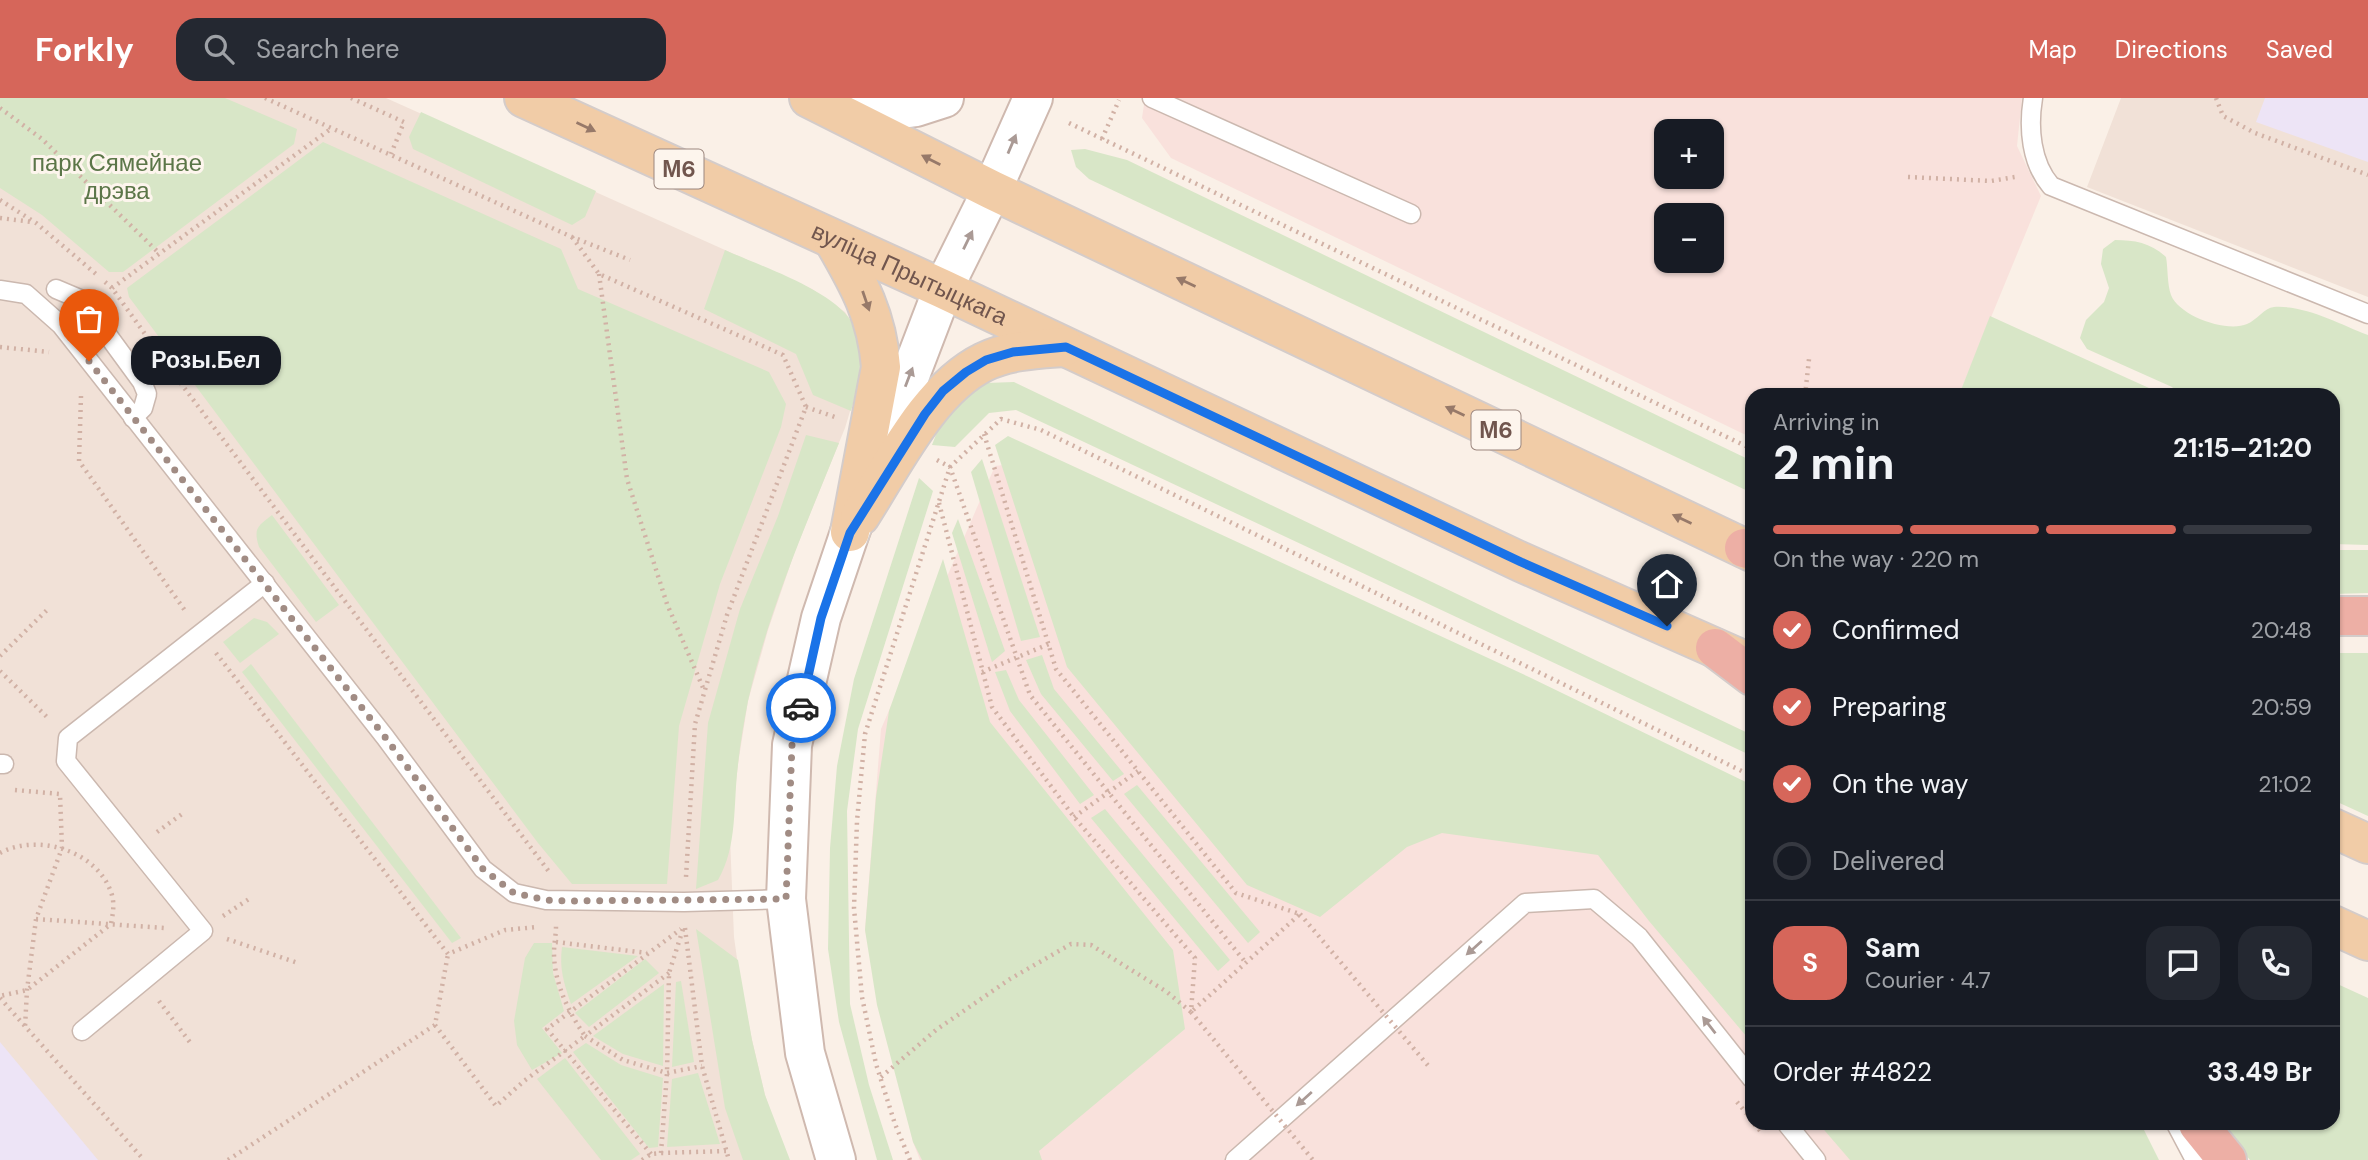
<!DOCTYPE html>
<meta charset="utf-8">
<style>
:root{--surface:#171b24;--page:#242831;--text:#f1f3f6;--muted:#9ea1a6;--line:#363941;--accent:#d6665a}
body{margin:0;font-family:"DM Sans",sans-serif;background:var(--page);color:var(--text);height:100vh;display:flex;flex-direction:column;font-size:26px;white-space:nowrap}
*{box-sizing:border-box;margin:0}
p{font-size:23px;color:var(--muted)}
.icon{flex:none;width:38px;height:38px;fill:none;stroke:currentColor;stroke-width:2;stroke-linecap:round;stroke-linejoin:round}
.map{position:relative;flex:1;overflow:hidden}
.drawer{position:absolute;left:1745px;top:290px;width:595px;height:742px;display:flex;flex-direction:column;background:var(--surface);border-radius:21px;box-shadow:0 2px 5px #0004}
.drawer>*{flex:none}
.fabs{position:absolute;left:1654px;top:21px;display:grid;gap:14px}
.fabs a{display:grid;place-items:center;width:70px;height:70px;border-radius:14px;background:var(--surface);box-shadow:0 2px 5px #0004;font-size:35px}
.pin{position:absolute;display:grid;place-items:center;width:60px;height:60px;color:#fff;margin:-72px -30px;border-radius:50% 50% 50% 0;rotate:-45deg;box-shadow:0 0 7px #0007}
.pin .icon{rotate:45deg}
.courier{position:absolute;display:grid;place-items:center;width:70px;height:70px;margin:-35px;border:5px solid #1a73e8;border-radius:50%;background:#fff;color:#222;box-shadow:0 2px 9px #0007}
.bubble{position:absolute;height:49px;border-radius:21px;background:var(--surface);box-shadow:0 2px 5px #0004;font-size:23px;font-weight:700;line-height:49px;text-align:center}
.head em{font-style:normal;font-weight:700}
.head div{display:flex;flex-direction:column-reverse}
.head{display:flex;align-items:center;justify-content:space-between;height:119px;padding:0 28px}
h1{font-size:46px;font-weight:700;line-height:52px}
.bar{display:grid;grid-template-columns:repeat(4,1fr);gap:10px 7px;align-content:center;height:84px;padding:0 28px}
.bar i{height:9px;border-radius:5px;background:var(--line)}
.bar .current{background:var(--accent)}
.bar p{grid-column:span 4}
.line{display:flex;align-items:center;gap:18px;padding:0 28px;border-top:2px solid var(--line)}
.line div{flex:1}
.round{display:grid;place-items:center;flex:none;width:74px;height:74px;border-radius:21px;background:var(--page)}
ol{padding:0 28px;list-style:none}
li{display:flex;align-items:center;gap:21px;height:77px}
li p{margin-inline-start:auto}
li .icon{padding:7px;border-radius:50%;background:var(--accent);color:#fff;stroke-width:4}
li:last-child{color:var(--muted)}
li i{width:38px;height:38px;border:4px solid var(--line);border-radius:50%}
header{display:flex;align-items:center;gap:42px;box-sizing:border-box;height:98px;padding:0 35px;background:var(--accent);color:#fff}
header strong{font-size:33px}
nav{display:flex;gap:38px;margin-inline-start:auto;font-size:24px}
.search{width:490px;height:63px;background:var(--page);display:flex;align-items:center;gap:18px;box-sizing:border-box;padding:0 24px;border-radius:21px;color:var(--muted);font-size:26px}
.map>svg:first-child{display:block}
.residential{fill:#f1e1d7}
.commercial{fill:#f9e1dc;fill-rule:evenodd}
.education{fill:#ede4f6}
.green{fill:#d8e6c7}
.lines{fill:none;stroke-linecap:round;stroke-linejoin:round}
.lane-casing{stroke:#cbb8af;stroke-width:21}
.secondary-casing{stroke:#cfb9af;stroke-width:42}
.primary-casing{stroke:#d4ccca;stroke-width:42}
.highway-casing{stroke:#d4ccca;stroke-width:42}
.path{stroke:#d1b1a5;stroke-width:4.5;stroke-dasharray:2 5;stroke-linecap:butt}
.lane{stroke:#fff;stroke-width:18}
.secondary{stroke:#fff;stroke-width:38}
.primary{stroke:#f1cca7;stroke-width:38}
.highway{stroke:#edafa5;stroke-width:38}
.path-bridge{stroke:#d1b1a5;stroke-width:4.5;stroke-dasharray:2 5;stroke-linecap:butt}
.oneway{fill:#977969}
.oneway2{fill:#aa9a95}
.done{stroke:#a18c84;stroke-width:7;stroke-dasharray:0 12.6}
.route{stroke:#1a73e8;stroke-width:9}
.labels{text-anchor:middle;stroke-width:6;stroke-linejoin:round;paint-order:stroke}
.shield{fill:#fdf5ed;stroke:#9b867e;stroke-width:2}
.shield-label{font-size:23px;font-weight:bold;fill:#71564e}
.park-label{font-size:24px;fill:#5b7648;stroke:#fdf5ed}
.street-label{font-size:24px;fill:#71564e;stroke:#fdf5ed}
</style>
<header>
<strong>Forkly</strong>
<div class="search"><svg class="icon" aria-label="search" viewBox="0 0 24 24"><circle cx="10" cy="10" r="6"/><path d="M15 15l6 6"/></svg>Search here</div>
<nav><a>Map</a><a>Directions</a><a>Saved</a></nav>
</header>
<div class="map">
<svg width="2368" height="1062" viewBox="0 0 2368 1062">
<rect width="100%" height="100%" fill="#faf0e7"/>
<!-- residential -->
<g class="residential">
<polygon points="0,0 386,0 812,191 845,214 852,225 860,256 854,300 845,330 795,453 768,532 748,603 738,666 730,739 734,839 740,882 752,942 765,997 787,1062 0,1062"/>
<polygon points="2121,0 2368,0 2368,199 2087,89"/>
</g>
<!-- commercial -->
<g class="commercial">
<path d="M1145,0h877l-5,48 24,50 -82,199 -207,1v42l-581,-280 -29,-40zM1666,33h46v46h-46zM1666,117h46v46h-46z"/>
<polygon points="1043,362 1752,699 1752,1026 2006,1026 2020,1062 920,1062 913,1044 865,832 881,631 995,368"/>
</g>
<!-- education -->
<g class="education">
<polygon points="2265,0 2368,0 2368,64 2256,24"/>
<polygon points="0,944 98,1062 0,1062"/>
</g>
<!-- green -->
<g class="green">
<polygon points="0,0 225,0 297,31 294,46 123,174 109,174 42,117 0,90"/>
<polygon points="421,14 596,93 585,119 572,127 413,51 409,39"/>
<polygon points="323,44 561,151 578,191 769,274 786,306 781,329 720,486 679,628 667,786 572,786 538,745 129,199 127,190"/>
<polygon points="1085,51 1127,62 1752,363 1752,395 1089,81 1076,69 1071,52"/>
<path d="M2115,142c20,0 36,3 51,17 2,11 1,27 5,38 8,21 56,38 76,29 10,-4 17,-16 27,-17 32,-2 65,17 94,28v210l-35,-1v-148l-153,-1 -8,-8 -85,-38 -7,-11 6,-18 18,-18 5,-14 -8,-24 2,-15z"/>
<path d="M725,152c33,15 107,40 126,71 16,26 8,63 0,90l-38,-16 -17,-41 -92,-45z"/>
<polygon points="1990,218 2160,295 2163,297 1959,297"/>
<polygon points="1014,284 1752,637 1752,658 1016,312 989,315 955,349 932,347 942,321 967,298 986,285"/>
<path d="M806,337l33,8c-34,84 -71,169 -91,258 -4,21 -8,43 -10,64 -5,38 0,81 -20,115l-22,9 12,-166 32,-114 38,-93z"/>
<polygon points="1008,338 1529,579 1752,687 1752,945 1649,823 1598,757 1442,735 1407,749 1320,819 1247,787 1067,569 995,347"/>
<polygon points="982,361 1040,539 1021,543 971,374"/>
<polygon points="919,380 933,393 858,631 847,713 850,906 869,987 893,1062 877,1062 839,924 828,851 830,750 837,668 854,581"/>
<path d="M272,417l67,90 -23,17 -57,-75c-6,-19 -1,-21 13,-32z"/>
<polygon points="958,421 1005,553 992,564 952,435"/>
<polygon points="2333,452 2368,452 2368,495 2333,496"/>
<polygon points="943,461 990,624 1173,852 1185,931 1039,1053 1042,1062 922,1062 913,1044 877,907 865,832 876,699 889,613"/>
<polygon points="254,520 267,524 279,536 240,565 223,544"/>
<polygon points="2333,555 2368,555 2368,718 2333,702"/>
<polygon points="1042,557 1054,591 1124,676 1113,683 1041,596 1026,562"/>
<polygon points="251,566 461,840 452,845 242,574"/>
<polygon points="1006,572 1019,602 1094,697 1080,706 1010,613 995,574"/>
<polygon points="1137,687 1260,834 1248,845 1124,696"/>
<polygon points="1105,711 1230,862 1218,873 1091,720"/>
<polygon points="696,831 738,862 752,942 765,997 790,1062 743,1062 725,1010"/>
<polygon points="534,845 552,845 553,875 564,913 542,930 562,955 532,972 517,947 514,923 525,860"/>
<path d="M562,849l76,9 -67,48c-7,-20 -12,-36 -9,-57z"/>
<polygon points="645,861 659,875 589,929 575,915"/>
<polygon points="681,883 694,964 672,969 676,884"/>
<polygon points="2333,884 2368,900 2368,1062 2250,1062 2221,1026 2333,1026"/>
<polygon points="664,886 663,968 623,956 593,938"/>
<polygon points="586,945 621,967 663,980 658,1049 649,1050 573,954"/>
<polygon points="565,960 640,1056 631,1062 601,1062 537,981"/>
<polygon points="698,975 720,1046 667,1049 672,981"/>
<polygon points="1819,1026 2141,1026 2159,1062 1850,1062"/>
</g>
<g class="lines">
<!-- lane casing -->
<g class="lane-casing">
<g id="lane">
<polyline points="1152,0 1411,116"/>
<path d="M2033,0c-5,30 -2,65 18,88l317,128"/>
<polyline points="56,191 82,202 142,284 147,296 143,310 133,320"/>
<polyline points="0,192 26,196 61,227 385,639 483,771 514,795 546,802 684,804 786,801"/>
<polyline points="0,666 4,666"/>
<polyline points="82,933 203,833 66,663 68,640 265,485"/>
<polyline points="1787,1026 1816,1062"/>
<polyline points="2176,1026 2195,1062"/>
<polyline points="1235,1062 1525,805 1594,801 1639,839 1752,981"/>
</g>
</g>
<!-- secondary casing -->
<g class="secondary-casing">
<g id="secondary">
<polyline points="826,4 872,14 916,9 944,0"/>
<polyline points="836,1062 805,955 786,801 792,647 821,520 850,434 943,191 992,92 1033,0"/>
</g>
</g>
<!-- primary casing -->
<g class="primary-casing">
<g id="primary">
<path id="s1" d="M524,0l419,191 578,273 226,100"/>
<polyline points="809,0 992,92 1752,454"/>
<path d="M834,143c25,43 43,75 47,126l-31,165"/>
<path d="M860,418c33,-51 69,-127 124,-154 24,-12 54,-13 80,-15"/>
<polyline points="2333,730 2368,746"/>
<polyline points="2333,827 2368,843"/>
</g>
</g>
<!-- highway casing -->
<g class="highway-casing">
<g id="highway">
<polyline points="1744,450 1752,452"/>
<polyline points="2333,518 2368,518"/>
<polyline points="1715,550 1752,578"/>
<polyline points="2198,1026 2227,1062"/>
</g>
</g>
<!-- path -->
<g class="path">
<polyline points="265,0 572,139 630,162"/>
<polyline points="351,0 404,24 391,56"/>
<polyline points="2216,0 2223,18 2255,35 2368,77"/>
<polyline points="0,10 42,41 159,155"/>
<polyline points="1069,25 1752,351"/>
<polyline points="1102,41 1119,2"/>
<polyline points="1908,79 1991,83 2015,79"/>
<polyline points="0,102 36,125 96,176"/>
<polyline points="0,120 32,124"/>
<polyline points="572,139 599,176 783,257 806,309 727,517 695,626 686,779"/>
<polyline points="599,176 627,381 667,506 704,592"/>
<polyline points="105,184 112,190 173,275 550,775"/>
<polyline points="112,190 332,30"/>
<polyline points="0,249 49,254"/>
<polyline points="81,298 79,363 186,514"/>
<polyline points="1805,298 1809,261"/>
<polyline points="806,309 835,319"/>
<polyline points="984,336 1056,571 1236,795 1300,816 1191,914"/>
<polyline points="937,362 950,369 1030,597 1246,865"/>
<polyline points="939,405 992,609 1074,719 1195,860 1191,914"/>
<polyline points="216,555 448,856 505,832 537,829"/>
<polyline points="0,558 48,511"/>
<polyline points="0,573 50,622"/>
<polyline points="982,574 1049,546"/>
<polyline points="15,692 60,696 62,750 36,821 27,892 25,929"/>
<polyline points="1074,719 1138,673"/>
<polyline points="157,734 182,716"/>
<path d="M0,755c37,-20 96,-3 111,39 4,11 2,21 0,32l-84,66 -27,6"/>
<polyline points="223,818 249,801"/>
<polyline points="36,821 164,830"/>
<polyline points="685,830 702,968 729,1062"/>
<polyline points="227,841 298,865"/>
<polyline points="556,844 647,855"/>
<polyline points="669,875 585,938 623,962 667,975 702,968"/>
<polyline points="0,900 144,1062"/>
<polyline points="159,903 192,947"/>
<path d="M435,927l61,81 28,-25 61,-45c-16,-23 -31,-53 -31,-83 0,-9 2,-18 2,-27"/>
<polyline points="881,979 936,932 1010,881 1071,846 1091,847 1167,894 1191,914"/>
<polyline points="1737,1004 1752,1022"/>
<polyline points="1754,1026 1762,1035"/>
<polyline points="661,1055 667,975 669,875 683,831"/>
<polyline points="651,1056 547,931 681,831"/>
<polyline points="228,1062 435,927 448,856"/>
<polyline points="642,1062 651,1056 661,1055 726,1053"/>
<polyline points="910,1062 895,1026 876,966 862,899 854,810 857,723 865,636 950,369 1001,321 1041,332 1752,678"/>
</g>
<!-- lane -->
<use href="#lane" class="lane"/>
<!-- secondary -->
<use href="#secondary" class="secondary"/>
<!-- primary -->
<use href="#primary" class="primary"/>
<!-- highway -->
<use href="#highway" class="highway"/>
<!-- path-bridge -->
<g class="path-bridge">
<polyline points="1300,816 1431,971"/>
<polyline points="1191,914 1313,1062"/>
</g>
</g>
<!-- one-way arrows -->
<defs><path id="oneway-solid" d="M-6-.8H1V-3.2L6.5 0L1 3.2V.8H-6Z" transform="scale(1.75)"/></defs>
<g class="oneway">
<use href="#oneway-solid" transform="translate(586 29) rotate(25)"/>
<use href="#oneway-solid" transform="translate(931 62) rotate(-153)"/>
<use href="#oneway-solid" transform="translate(1186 184) rotate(-155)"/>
<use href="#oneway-solid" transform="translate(866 203) rotate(71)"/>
<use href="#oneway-solid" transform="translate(1455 313) rotate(-155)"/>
<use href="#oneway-solid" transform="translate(1682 421) rotate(-155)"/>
</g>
<g class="oneway2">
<use href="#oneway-solid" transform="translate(1012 46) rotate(-67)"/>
<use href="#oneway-solid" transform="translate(968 142) rotate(-64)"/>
<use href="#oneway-solid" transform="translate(909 279) rotate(-69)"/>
<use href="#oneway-solid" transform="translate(1474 850) rotate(138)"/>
<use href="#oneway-solid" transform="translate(1709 927) rotate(-128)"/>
<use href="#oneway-solid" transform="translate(1304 1001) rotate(138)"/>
</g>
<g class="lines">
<!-- done -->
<polyline class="done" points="89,263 385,639 483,771 514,795 546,802 571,803 786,801 792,647 801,610"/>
<!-- route -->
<polyline class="route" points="801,610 821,520 850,435 925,316 943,293 966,274 986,262 1013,254 1066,249 1521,464 1667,528"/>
</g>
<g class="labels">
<!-- shield labels -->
<g class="shield">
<rect x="654.5" y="51.5" width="49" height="39" rx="5"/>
<rect x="1471.5" y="312.5" width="49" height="39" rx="5"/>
</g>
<g class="shield-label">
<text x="679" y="79">М6</text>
<text x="1496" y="340">М6</text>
</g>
<!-- park labels -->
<g class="park-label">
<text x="117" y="73">парк Сямейнае<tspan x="117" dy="28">дрэва</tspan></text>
</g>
<!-- street labels -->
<g class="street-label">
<text dy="8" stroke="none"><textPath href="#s1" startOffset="424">вуліца Прытыцкага</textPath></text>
</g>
</g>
</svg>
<div class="fabs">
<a>+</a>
<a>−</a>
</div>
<div class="pin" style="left:89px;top:263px;background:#ea580c"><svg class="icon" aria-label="bag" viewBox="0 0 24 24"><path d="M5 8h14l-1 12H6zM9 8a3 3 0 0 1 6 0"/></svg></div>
<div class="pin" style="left:1667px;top:528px;background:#1f2937"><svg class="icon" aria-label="home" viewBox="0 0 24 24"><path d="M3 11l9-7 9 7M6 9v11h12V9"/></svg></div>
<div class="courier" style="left:801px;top:610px"><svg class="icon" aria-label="car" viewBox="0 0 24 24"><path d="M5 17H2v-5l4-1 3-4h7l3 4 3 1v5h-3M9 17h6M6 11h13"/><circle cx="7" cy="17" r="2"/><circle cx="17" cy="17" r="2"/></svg></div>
<div class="bubble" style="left:131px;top:238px;width:150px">Розы.Бел</div>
<section class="drawer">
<div class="head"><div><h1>2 min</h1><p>Arriving in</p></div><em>21:15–21:20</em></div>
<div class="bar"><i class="current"></i><i class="current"></i><i class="current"></i><i></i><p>On the way · 220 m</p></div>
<ol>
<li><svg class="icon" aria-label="check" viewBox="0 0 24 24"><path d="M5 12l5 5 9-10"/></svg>Confirmed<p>20:48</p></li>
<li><svg class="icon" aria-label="check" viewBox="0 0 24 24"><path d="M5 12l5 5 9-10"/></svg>Preparing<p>20:59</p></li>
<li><svg class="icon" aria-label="check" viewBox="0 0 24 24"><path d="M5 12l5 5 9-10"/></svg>On the way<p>21:02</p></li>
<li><i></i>Delivered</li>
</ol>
<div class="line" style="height:126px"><b class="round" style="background:var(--accent);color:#fff">S</b><div><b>Sam</b><p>Courier · 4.7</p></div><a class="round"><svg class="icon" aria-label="chat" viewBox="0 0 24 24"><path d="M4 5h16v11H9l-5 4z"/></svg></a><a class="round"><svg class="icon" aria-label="phone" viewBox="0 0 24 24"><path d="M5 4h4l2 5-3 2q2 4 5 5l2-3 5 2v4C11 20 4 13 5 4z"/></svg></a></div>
<div class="line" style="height:91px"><div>Order #4822</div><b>33.49 Br</b></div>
</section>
</div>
